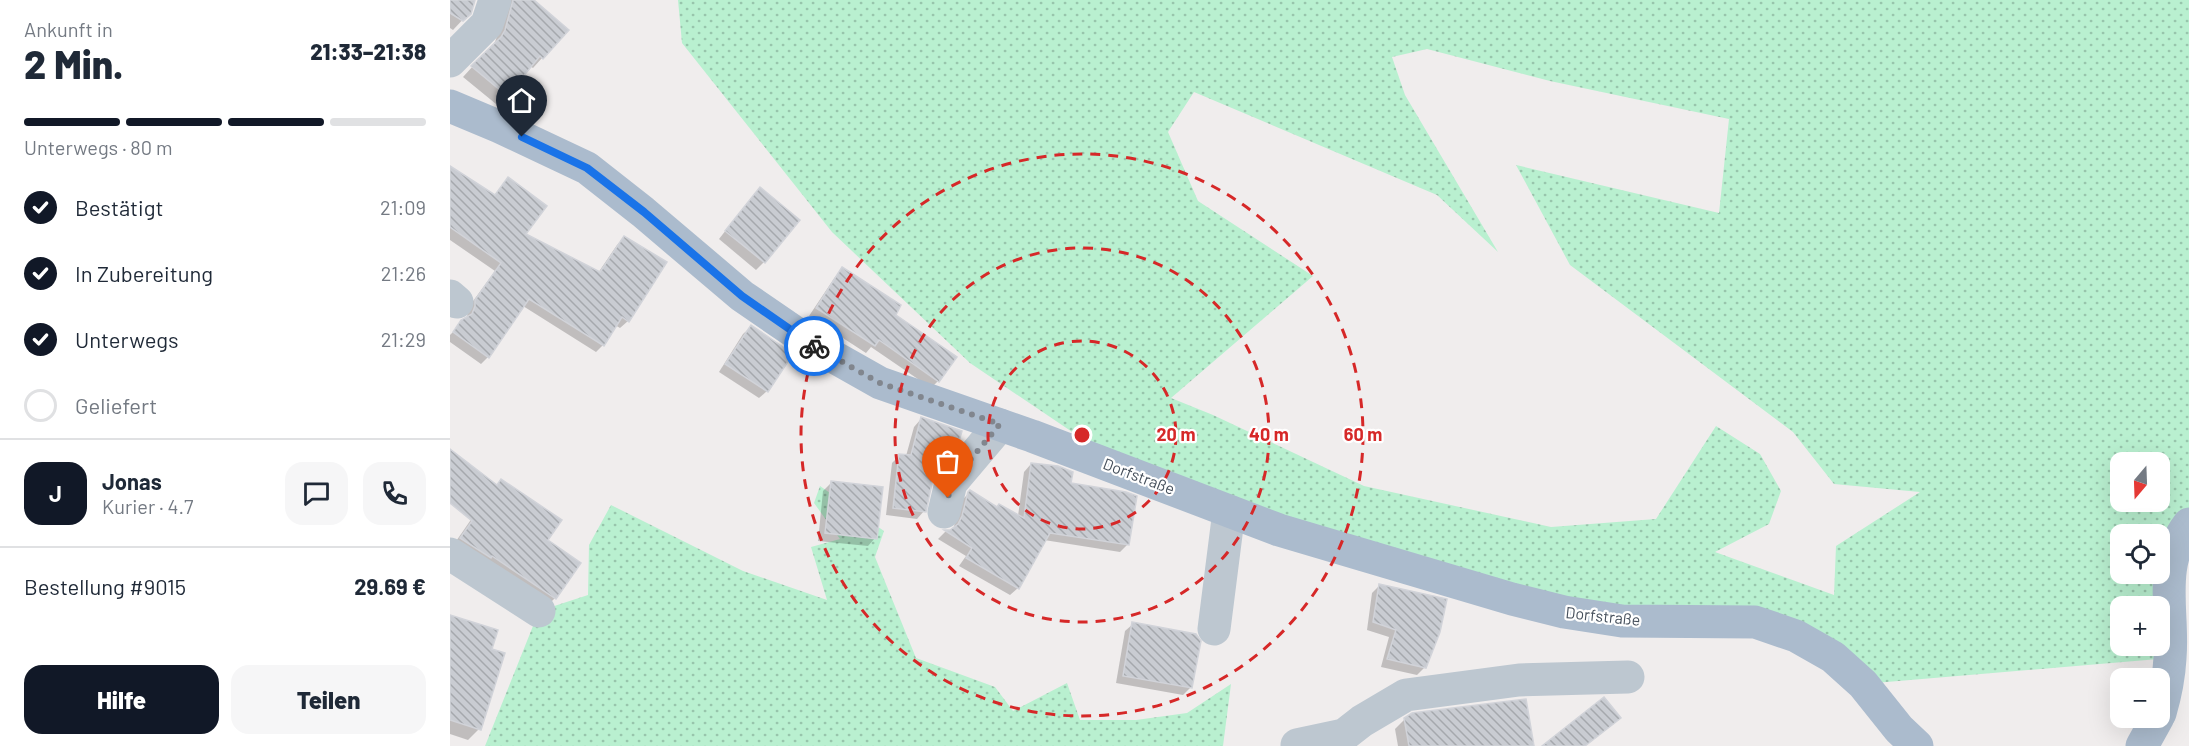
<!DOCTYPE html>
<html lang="de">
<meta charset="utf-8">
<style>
:root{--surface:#fff;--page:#f6f6f7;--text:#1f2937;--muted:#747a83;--line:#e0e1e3;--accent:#111827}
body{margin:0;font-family:Barlow,sans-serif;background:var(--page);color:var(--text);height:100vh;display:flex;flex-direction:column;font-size:22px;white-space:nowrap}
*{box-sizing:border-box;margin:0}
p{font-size:20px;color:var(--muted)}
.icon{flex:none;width:33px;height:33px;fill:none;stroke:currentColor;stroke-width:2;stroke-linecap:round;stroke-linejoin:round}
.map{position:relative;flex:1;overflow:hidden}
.details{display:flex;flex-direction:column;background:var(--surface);width:450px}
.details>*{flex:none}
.needle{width:39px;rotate:199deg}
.tools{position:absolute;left:1660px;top:452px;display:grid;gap:12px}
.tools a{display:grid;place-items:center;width:60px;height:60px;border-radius:12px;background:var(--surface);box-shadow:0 6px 24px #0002;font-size:30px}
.pin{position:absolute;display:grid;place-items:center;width:51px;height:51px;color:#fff;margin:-62px -26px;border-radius:50% 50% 50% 0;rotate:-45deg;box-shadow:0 0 6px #0007}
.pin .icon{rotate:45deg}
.courier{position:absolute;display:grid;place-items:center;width:60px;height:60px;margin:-30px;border:4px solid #1a73e8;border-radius:50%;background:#fff;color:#222;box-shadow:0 2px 8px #0007}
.summary em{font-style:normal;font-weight:800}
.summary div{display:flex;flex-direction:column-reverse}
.summary{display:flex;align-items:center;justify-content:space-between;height:102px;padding:0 24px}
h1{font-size:39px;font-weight:800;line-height:45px}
.bar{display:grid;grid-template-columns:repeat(4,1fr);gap:9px 6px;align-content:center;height:72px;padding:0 24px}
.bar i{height:8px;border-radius:4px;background:var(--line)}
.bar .selected{background:var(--accent)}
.bar p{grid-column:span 4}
.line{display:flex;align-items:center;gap:15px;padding:0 24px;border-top:2px solid var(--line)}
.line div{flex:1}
.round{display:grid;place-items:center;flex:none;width:63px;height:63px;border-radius:18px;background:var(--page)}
ol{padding:0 24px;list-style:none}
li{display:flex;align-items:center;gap:18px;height:66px}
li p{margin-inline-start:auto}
li .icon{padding:6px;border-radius:50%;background:var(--accent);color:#fff;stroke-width:4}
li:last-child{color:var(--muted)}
li i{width:33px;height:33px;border:3px solid var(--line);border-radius:50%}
.cta{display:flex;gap:12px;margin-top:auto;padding:12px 24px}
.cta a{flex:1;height:69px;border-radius:18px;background:var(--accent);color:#fff;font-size:24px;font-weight:800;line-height:69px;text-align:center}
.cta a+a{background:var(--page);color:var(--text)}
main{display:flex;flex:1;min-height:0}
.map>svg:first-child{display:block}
.grass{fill:url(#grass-dots);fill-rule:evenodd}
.shadow{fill:#0003}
.building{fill:url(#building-back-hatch);stroke:#d1d3d9;stroke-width:1.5}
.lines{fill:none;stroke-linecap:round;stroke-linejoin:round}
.minor{stroke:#bdc7d0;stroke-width:33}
.major{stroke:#abbbcd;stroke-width:33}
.done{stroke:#81868e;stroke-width:6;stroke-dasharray:0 10.8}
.route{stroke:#1a73e8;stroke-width:8}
.ring{fill:none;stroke:#d62828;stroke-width:3;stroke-dasharray:10 8}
.labels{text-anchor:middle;stroke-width:4.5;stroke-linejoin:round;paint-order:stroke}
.street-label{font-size:16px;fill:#454f5b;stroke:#fff}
.centre{fill:#d62828;stroke:#fff;stroke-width:3}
.ring-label{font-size:18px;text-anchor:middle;font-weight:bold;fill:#d62828;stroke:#fff;stroke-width:4.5;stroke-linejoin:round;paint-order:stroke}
</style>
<main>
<section class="details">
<div class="summary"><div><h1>2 Min.</h1><p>Ankunft in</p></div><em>21:33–21:38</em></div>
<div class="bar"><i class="selected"></i><i class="selected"></i><i class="selected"></i><i></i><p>Unterwegs · 80 m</p></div>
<ol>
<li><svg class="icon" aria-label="check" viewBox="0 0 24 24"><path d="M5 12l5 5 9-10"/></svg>Bestätigt<p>21:09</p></li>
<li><svg class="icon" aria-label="check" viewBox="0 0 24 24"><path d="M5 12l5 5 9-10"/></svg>In Zubereitung<p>21:26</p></li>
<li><svg class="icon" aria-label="check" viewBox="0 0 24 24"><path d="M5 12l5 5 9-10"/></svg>Unterwegs<p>21:29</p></li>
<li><i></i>Geliefert</li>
</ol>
<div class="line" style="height:108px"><b class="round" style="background:var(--accent);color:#fff">J</b><div><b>Jonas</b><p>Kurier · 4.7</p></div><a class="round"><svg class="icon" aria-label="chat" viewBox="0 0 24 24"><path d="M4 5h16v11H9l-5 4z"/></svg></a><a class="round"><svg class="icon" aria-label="phone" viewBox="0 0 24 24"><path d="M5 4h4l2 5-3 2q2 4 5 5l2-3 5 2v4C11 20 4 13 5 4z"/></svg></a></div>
<div class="line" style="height:78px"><div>Bestellung #9015</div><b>29.69 €</b></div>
<div class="cta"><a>Hilfe</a><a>Teilen</a></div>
</section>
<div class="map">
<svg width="1739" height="746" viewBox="0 0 1739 746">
<defs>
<pattern id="grass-dots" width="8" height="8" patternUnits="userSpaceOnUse" patternTransform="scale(1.5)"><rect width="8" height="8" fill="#b9f0d0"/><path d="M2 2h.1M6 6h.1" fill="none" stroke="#98c5ac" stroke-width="1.8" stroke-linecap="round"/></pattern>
<pattern id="building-back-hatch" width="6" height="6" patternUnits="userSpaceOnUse" patternTransform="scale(1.5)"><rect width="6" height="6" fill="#c9ccd2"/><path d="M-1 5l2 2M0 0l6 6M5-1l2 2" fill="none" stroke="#a5a8ad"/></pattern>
</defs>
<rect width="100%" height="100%" fill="#f0eded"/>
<!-- grass -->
<g class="grass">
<path d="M228,0h1511v537l-19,121 -307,26 -67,-48 -173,-15 -490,-148 -163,-110 -138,-131 -150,-189zM977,49l123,32 179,38 -10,94 -203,-48 54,100 223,167 41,52 86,8 -84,54 -2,49 -119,-43 54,-28 12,-33 -21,-37 -44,-28 -60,93 -105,8 -187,-41 -151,-71 -42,-17 142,-122 -115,-75 -30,-69 26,-40 243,103 61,57 -93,-157 -13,-38zM1671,462h39v39h-39zM1671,534h39v39h-39zM1671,606h39v39h-39z"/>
<polygon points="370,486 434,531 425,557 466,658 545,687 563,711 617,683 630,720 686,720 737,713 781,684 773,746 35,746 89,611 138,595 139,545 161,505 293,571 377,600 361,547 390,539 364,503"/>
</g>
<!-- shadow -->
<g class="shadow">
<polygon points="0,0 24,0 19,13 3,30 0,28"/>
<polygon points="51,0 82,0 92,58 83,68 80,66 46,104 13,77 45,42 54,16"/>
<polygon points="0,167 44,196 58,179 74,235 148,273 167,245 174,238 215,263 178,321 170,328 165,325 153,345 146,352 73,306 38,357 31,364 0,342 0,335 17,318 18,308 45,271 0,240"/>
<polygon points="302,197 314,262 306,270 269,239"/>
<polygon points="392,269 444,316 488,381 481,388 421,347 416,353 359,316 385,277"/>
<polygon points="301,327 317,391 309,398 269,372 293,334"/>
<polygon points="471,419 482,477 474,511 467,519 436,515 442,463 450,455 456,456 464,427"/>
<polygon points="581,464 620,485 677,545 670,552 594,540 568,588 560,595 509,566 516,556 488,539 495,532 503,530 511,501 520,492 547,508 568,516 574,472"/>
<polygon points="381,483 425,538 418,546 368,541 373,491"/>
<polygon points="40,492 96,540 105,598 94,609 0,550"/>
<polygon points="930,585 975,667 967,675 931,667 939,637 917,630 922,593"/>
<polygon points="0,617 40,650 29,729 18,740 0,734"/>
<polygon points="683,624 741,687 733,695 666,683 675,631"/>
<polygon points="955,719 1082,746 948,746 945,729"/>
</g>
<!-- building -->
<g class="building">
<polygon points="0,0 25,0 21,14 13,21 0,13"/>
<polygon points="63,0 84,0 119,30 93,59 90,56 57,96 21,66 51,37 55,30"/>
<polygon points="0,166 45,195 58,177 97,206 76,234 150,272 174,236 217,262 179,322 172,317 154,346 79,299 39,358 3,332 11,320 22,314 25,306 25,300 51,263 0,227"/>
<polygon points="310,187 350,220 315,263 275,231"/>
<polygon points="392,267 451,305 446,315 507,357 489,382 429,340 425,346 366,308"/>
<polygon points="301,325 343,354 318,392 275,364"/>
<polygon points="471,417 512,431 508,445 483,478 476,512 443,508 449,454 461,455"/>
<polygon points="0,449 47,485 51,479 112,520 98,540 131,563 106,599 42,556 41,558 10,538 22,521 0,503"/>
<polygon points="581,463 608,466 623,472 621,483 676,492 687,496 679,545 600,533 569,589 516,558 522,548 494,530 500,530 508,524 512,516 518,492 520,490 547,507 549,504 574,518"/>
<polygon points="381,481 433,487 427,539 375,533"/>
<polygon points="929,584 997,599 990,632 976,668 937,659 946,630 923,622"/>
<polygon points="0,615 48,630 42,649 55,653 31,730 0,720"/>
<polygon points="682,622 746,634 751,641 742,688 673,676"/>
<polygon points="1154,697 1171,718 1135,746 1092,746"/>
<polygon points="1076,699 1084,746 959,746 954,718 962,713"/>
</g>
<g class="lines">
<!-- minor -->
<g class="minor">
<polyline points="0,61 37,24 45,0"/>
<polyline points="0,296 7,302"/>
<polyline points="494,512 501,483 550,425"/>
<polyline points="0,554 89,611"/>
<polyline points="764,629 779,511"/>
<polyline points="847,745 894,735 912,721 956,695 1069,680 1178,677"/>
</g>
<!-- major -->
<g class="major">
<polyline points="0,106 50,127 137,168 193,212 292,296 368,348 430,383 582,436 829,530 1062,599 1114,612 1172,621 1305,622 1346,636 1383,657 1413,684 1449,729 1467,746"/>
<path d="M1710,713c5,-17 9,-37 10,-55 4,-47 -13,-92 19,-134"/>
<polyline points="1692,746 1708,717"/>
</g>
</g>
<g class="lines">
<!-- done -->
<polyline class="done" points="364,346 430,383 550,424 501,483 498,498"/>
<!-- route -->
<polyline class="route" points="72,137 137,168 194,212 292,296 364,346"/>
</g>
<!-- distance rings -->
<g class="ring">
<circle cx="632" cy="435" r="94"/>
<circle cx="632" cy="435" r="187"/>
<circle cx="632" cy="435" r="281"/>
</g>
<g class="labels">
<!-- street labels -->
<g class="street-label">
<text transform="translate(689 476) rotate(21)" y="6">Dorfstraße</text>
<text transform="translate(1153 616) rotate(6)" y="6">Dorfstraße</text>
</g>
</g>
<circle cx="632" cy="435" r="9" class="centre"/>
<g class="ring-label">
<text x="726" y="441">20 m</text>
<text x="819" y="441">40 m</text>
<text x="913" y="441">60 m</text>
</g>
</svg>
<div class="tools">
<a><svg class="needle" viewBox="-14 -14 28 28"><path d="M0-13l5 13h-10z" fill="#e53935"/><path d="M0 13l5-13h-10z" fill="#747a83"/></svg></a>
<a><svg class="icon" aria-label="locate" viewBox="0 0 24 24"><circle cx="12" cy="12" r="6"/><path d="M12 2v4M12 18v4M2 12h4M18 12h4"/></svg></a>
<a>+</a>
<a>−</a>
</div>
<div class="pin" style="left:498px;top:498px;background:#ea580c"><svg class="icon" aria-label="bag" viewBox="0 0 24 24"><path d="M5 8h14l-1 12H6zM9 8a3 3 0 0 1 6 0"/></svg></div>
<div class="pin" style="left:72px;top:137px;background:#1f2937"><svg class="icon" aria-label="home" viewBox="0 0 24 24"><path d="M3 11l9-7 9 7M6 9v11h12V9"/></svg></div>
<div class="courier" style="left:364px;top:346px"><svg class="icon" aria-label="bike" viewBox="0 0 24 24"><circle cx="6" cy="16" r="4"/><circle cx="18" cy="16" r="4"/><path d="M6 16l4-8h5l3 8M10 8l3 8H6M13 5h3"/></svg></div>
</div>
</main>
